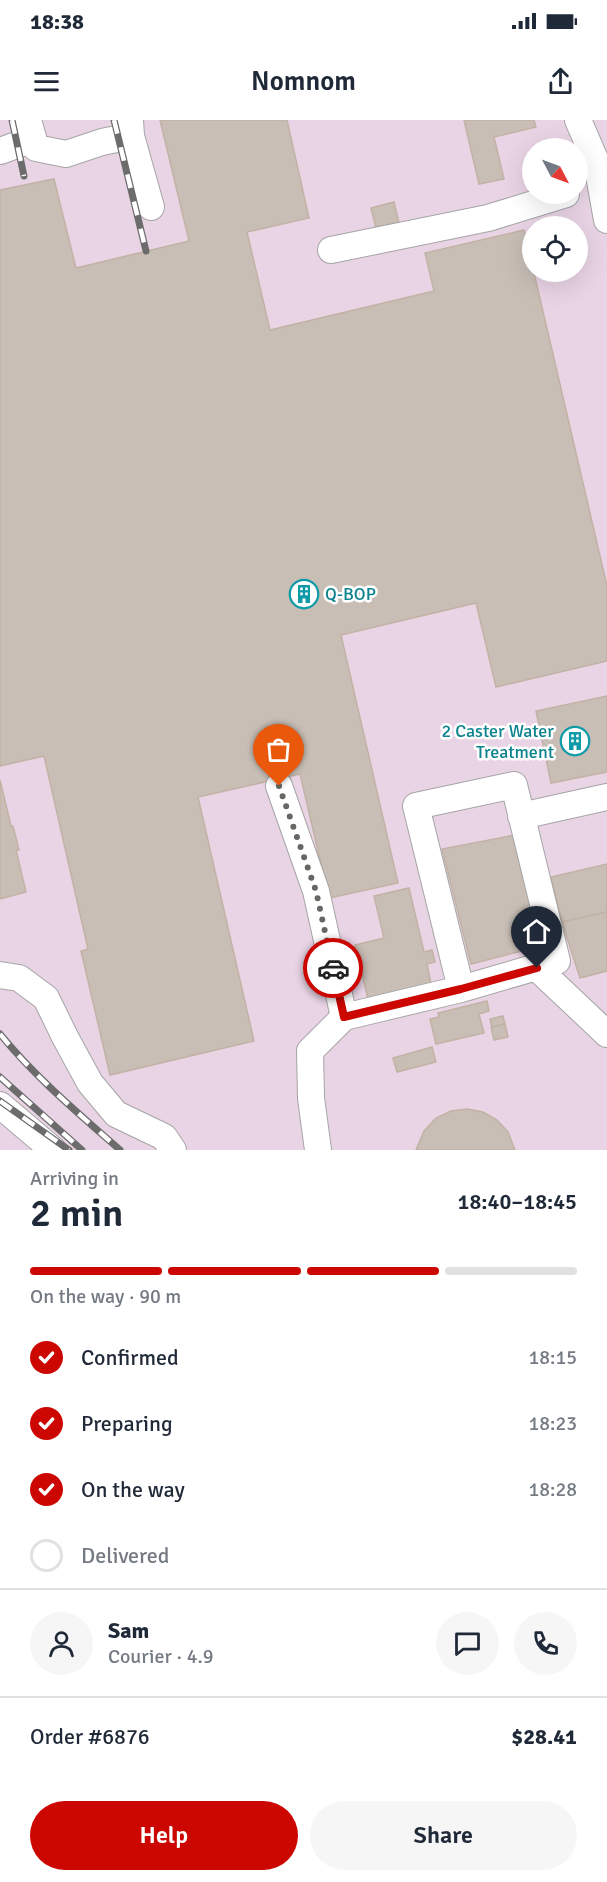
<!DOCTYPE html>
<meta charset="utf-8">
<style>
:root{--surface:#fff;--page:#f6f6f7;--text:#1f2937;--muted:#747a83;--line:#e0e1e3;--accent:#cc0600}
body{margin:0;font-family:Signika,sans-serif;background:var(--page);color:var(--text);height:100vh;display:flex;flex-direction:column;font-size:22px;white-space:nowrap}
*{box-sizing:border-box;margin:0}
p{font-size:20px;color:var(--muted)}
.icon{flex:none;width:33px;height:33px;fill:none;stroke:currentColor;stroke-width:2;stroke-linecap:round;stroke-linejoin:round}
.map{position:relative;height:1030px;overflow:hidden}
.details{display:flex;flex-direction:column;background:var(--surface);flex:1}
.details>*{flex:none}
.needle{width:39px;rotate:131deg}
.buttons{position:absolute;left:522px;top:18px;display:grid;gap:12px}
.buttons a{display:grid;place-items:center;width:66px;height:66px;border-radius:50%;background:var(--surface);box-shadow:0 6px 24px #0002;font-size:30px}
.pin{position:absolute;display:grid;place-items:center;width:51px;height:51px;color:#fff;margin:-62px -26px;border-radius:50% 50% 50% 0;rotate:-45deg;box-shadow:0 0 6px #0007}
.pin .icon{rotate:45deg}
.courier{position:absolute;display:grid;place-items:center;width:60px;height:60px;margin:-30px;border:4px solid #cc0600;border-radius:50%;background:#fff;color:#222;box-shadow:0 2px 8px #0007}
.headline em{font-style:normal;font-weight:600}
.headline div{display:flex;flex-direction:column-reverse}
.headline{display:flex;align-items:center;justify-content:space-between;height:102px;padding:0 30px}
h1{font-size:39px;font-weight:600;line-height:45px}
.bar{display:grid;grid-template-columns:repeat(4,1fr);gap:9px 6px;align-content:center;height:72px;padding:0 30px}
.bar i{height:8px;border-radius:4px;background:var(--line)}
.bar .active{background:var(--accent)}
.bar p{grid-column:span 4}
.line{display:flex;align-items:center;gap:15px;padding:0 30px;border-top:2px solid var(--line)}
.line div{flex:1}
.round{display:grid;place-items:center;flex:none;width:63px;height:63px;border-radius:32px;background:var(--page)}
ol{padding:0 30px;list-style:none}
li{display:flex;align-items:center;gap:18px;height:66px}
li p{margin-inline-start:auto}
li .icon{padding:6px;border-radius:50%;background:var(--accent);color:#fff;stroke-width:4}
li:last-child{color:var(--muted)}
li i{width:33px;height:33px;border:3px solid var(--line);border-radius:50%}
.button{display:flex;gap:12px;margin-top:auto;padding:12px 30px}
.button a{flex:1;height:69px;border-radius:36px;background:var(--accent);color:#fff;font-size:24px;font-weight:600;line-height:69px;text-align:center}
.button a+a{background:var(--page);color:var(--text)}
.status{display:flex;justify-content:space-between;align-items:center;height:42px;padding:0 30px;background:var(--surface);direction:ltr}
.status svg{height:16px;fill:currentColor}
header{display:flex;justify-content:space-between;align-items:center;height:78px;padding:0 30px;background:var(--surface);font-size:27px;font-weight:600}
.map>svg:first-child{display:block}
.industrial{fill:#e9d4e5;fill-rule:evenodd}
.building{fill:#c8beb6;stroke:#c2b2a4;stroke-width:1.5}
.lines{fill:none;stroke-linecap:round;stroke-linejoin:round}
.minor-casing{stroke:#a5a5a5;stroke-width:28}
.minor{stroke:#fff;stroke-width:26}
.rail-casing{stroke:#6c6c6c;stroke-width:7}
.rail{stroke:#fff;stroke-width:4.5;stroke-dasharray:14;stroke-linecap:butt}
.done{stroke:#686663;stroke-width:6;stroke-dasharray:0 10.8}
.route{stroke:#cc0600;stroke-width:8}
.labels{text-anchor:middle;stroke-width:5;stroke-linejoin:round;paint-order:stroke}
.culture-label{font-size:18px;fill:#0d838f;stroke:#fff;text-anchor:start}
</style>
<div class="status"><b>18:38</b><svg viewBox="0 0 49 12"><path d="M0 12V9h3v3zM5 12V6h3v6zM10 12V3h3v9zM15 12V0h3v12zM26 1h20v11H26zM47 4h2v5h-2z"/></svg></div>
<header><svg class="icon" aria-label="menu" viewBox="0 0 24 24"><path d="M4 6h16M4 12h16M4 18h16"/></svg>Nomnom<svg class="icon" aria-label="share" viewBox="0 0 24 24"><path d="M12 15V3M7 8l5-5 5 5M5 13v7h14v-7"/></svg></header>
<div class="map">
<svg width="607" height="1030" viewBox="0 0 607 1030">
<rect width="100%" height="100%" fill="#f0ece3"/>
<!-- industrial -->
<path class="industrial" d="M0,0h607v1030h-607zM532,28h46v46h-46zM532,106h46v46h-46z"/>
<!-- building -->
<g class="building">
<polygon points="160,0 287,0 309,98 247,112 270,210 434,171 425,133 524,110 607,466 607,541 496,567 476,483 341,515 398,763 329,778 300,654 198,677 254,921 110,955 81,831 88,829 44,636 0,646 0,70 54,59 76,148 189,121"/>
<polygon points="464,0 534,0 536,7 494,17 504,59 479,64"/>
<polygon points="394,82 399,103 376,108 371,88"/>
<polygon points="607,576 607,652 551,663 536,591"/>
<polygon points="0,660 11,706 13,706 19,730 16,730 26,772 0,779"/>
<polygon points="515,715 553,823 471,844 442,729"/>
<polygon points="607,744 607,792 562,802 551,757"/>
<polygon points="409,768 424,832 432,830 435,842 427,844 431,864 368,879 355,825 384,818 374,776"/>
<polygon points="607,792 607,851 580,858 562,802"/>
<polygon points="487,881 489,891 479,894 484,913 436,924 430,899 439,897 438,893"/>
<polygon points="503,896 505,904 492,907 490,899"/>
<polygon points="505,904 508,917 494,920 491,907"/>
<polygon points="432,927 436,942 397,952 393,938"/>
<polygon points="467,989 483,992 497,1000 508,1012 515,1030 416,1030 424,1011 436,998 451,991"/>
</g>
<g class="lines">
<!-- minor casing -->
<g class="minor-casing">
<g id="minor">
<polyline points="28,0 36,28 66,34 102,22 131,16"/>
<polyline points="130,0 131,16 151,87"/>
<polyline points="578,0 597,44 607,100"/>
<polyline points="0,31 33,19"/>
<polyline points="331,130 488,98 566,74"/>
<polyline points="279,666 316,771 344,897"/>
<polyline points="521,696 607,677"/>
<polyline points="537,848 607,914"/>
<polyline points="0,855 19,858 46,878 65,917 90,963 116,994 164,1017 173,1030"/>
<polyline points="0,985 53,1030"/>
<polyline points="318,1030 311,978 310,931 344,897 461,869 557,841 514,665 416,686 461,869"/>
</g>
</g>
<!-- minor -->
<use href="#minor" class="minor"/>
<!-- rail casing -->
<g class="rail-casing">
<g id="rail">
<polyline points="12,0 24,56"/>
<polyline points="114,0 146,131"/>
<path d="M0,914c36,44 78,79 120,116"/>
<polyline points="0,957 82,1030"/>
<polyline points="0,981 69,1030"/>
</g>
</g>
<!-- rail -->
<use href="#rail" class="rail"/>
</g>
<g class="lines">
<!-- done -->
<polyline class="done" points="279,666 316,771 333,848"/>
<!-- route -->
<polyline class="route" points="333,848 344,897 461,869 537,848"/>
</g>
<!-- icons -->
<defs>
<g id="building-ring" transform="scale(1.5)"><circle r="9.5" fill="#fff" stroke="#0f9aa8" stroke-width="1.5"/><path d="M-4-6H4V6H1V3H-1V6H-4ZM-2.5-4.3h1.7v1.8h-1.7ZM.8-4.3h1.7v1.8H.8ZM-2.5-1h1.7V.8h-1.7ZM.8-1h1.7V.8H.8Z" fill="#0f9aa8"/></g>
</defs>
<g fill-rule="evenodd">
<use href="#building-ring" x="304" y="474"/>
<use href="#building-ring" x="575" y="621"/>
</g>
<g class="labels">
<!-- culture labels -->
<g class="culture-label">
<text x="325" y="480">Q-BOP</text>
<text x="554" y="617" text-anchor="end">2 Caster Water<tspan x="554" dy="21">Treatment</tspan></text>
</g>
</g>
</svg>
<div class="buttons">
<a><svg class="needle" viewBox="-14 -14 28 28"><path d="M0-13l5 13h-10z" fill="#e53935"/><path d="M0 13l5-13h-10z" fill="#747a83"/></svg></a>
<a><svg class="icon" aria-label="locate" viewBox="0 0 24 24"><circle cx="12" cy="12" r="6"/><path d="M12 2v4M12 18v4M2 12h4M18 12h4"/></svg></a>
</div>
<div class="pin" style="left:279px;top:666px;background:#ea580c"><svg class="icon" aria-label="bag" viewBox="0 0 24 24"><path d="M5 8h14l-1 12H6zM9 8a3 3 0 0 1 6 0"/></svg></div>
<div class="pin" style="left:537px;top:848px;background:#1f2937"><svg class="icon" aria-label="home" viewBox="0 0 24 24"><path d="M3 11l9-7 9 7M6 9v11h12V9"/></svg></div>
<div class="courier" style="left:333px;top:848px"><svg class="icon" aria-label="car" viewBox="0 0 24 24"><path d="M5 17H2v-5l4-1 3-4h7l3 4 3 1v5h-3M9 17h6M6 11h13"/><circle cx="7" cy="17" r="2"/><circle cx="17" cy="17" r="2"/></svg></div>
</div>
<section class="details">
<div class="headline"><div><h1>2 min</h1><p>Arriving in</p></div><em>18:40–18:45</em></div>
<div class="bar"><i class="active"></i><i class="active"></i><i class="active"></i><i></i><p>On the way · 90 m</p></div>
<ol>
<li><svg class="icon" aria-label="check" viewBox="0 0 24 24"><path d="M5 12l5 5 9-10"/></svg>Confirmed<p>18:15</p></li>
<li><svg class="icon" aria-label="check" viewBox="0 0 24 24"><path d="M5 12l5 5 9-10"/></svg>Preparing<p>18:23</p></li>
<li><svg class="icon" aria-label="check" viewBox="0 0 24 24"><path d="M5 12l5 5 9-10"/></svg>On the way<p>18:28</p></li>
<li><i></i>Delivered</li>
</ol>
<div class="line" style="height:108px"><a class="round"><svg class="icon" aria-label="person" viewBox="0 0 24 24"><circle cx="12" cy="8" r="4"/><path d="M4 21q1-7 8-7t8 7"/></svg></a><div><b>Sam</b><p>Courier · 4.9</p></div><a class="round"><svg class="icon" aria-label="chat" viewBox="0 0 24 24"><path d="M4 5h16v11H9l-5 4z"/></svg></a><a class="round"><svg class="icon" aria-label="phone" viewBox="0 0 24 24"><path d="M5 4h4l2 5-3 2q2 4 5 5l2-3 5 2v4C11 20 4 13 5 4z"/></svg></a></div>
<div class="line" style="height:78px"><div>Order #6876</div><b>$28.41</b></div>
<div class="button"><a>Help</a><a>Share</a></div>
</section>
